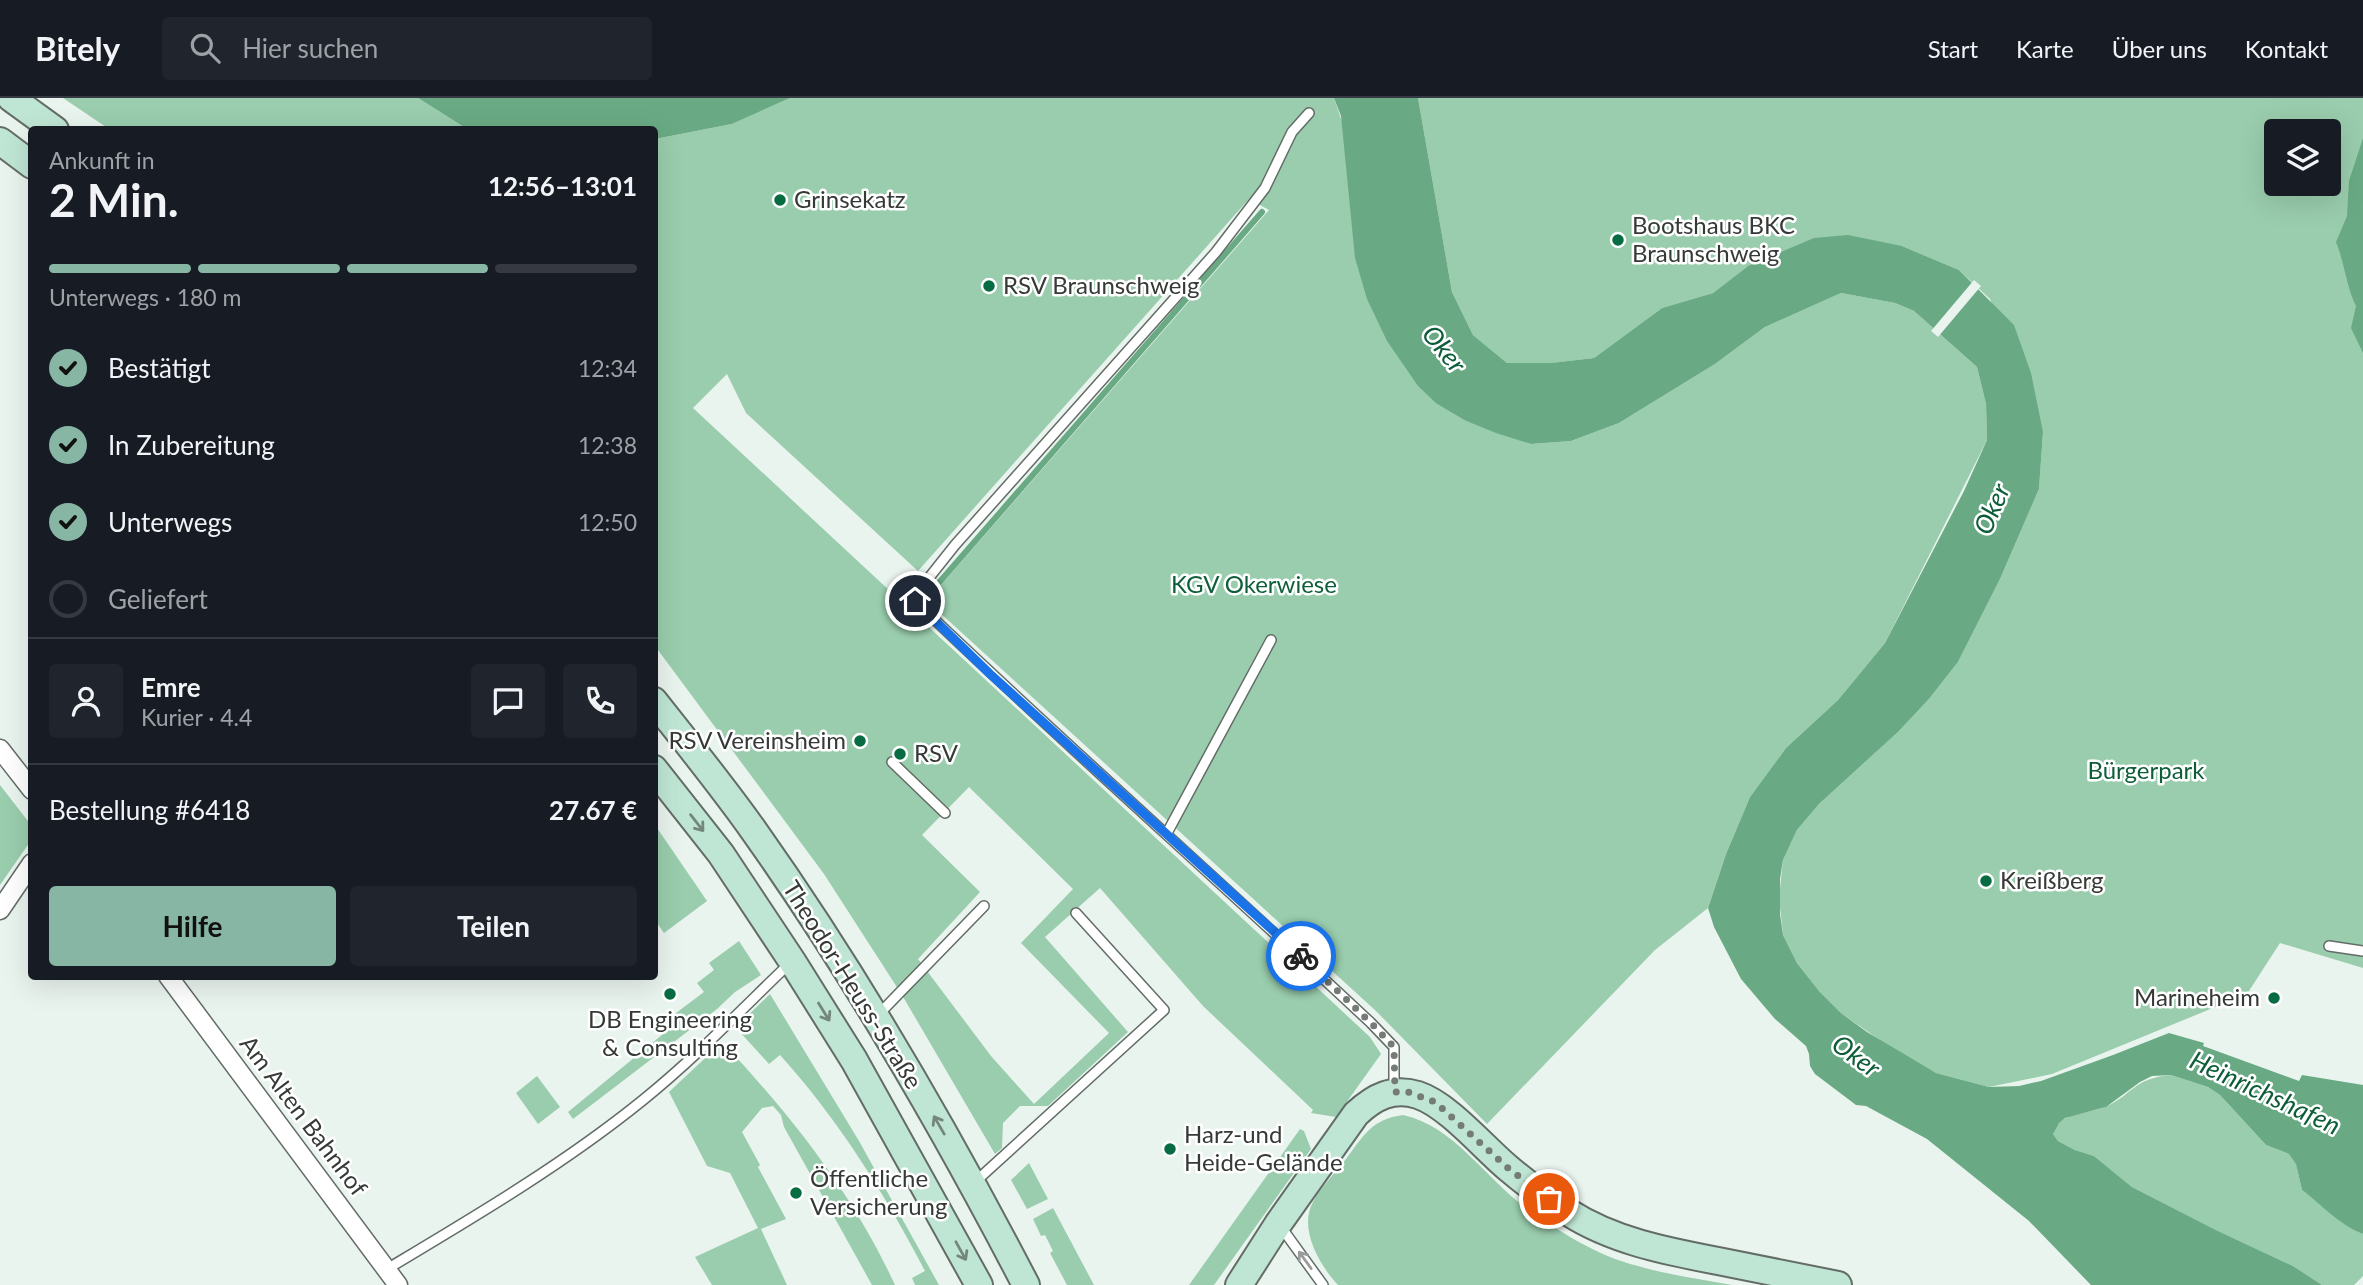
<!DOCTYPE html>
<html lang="de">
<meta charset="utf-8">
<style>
:root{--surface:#171b24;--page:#20242c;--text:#f1f3f6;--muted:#9ea1a6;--line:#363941;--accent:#88b6a5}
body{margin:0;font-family:Lato,sans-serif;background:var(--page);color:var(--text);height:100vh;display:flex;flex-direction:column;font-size:26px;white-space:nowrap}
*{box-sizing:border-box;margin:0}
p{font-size:23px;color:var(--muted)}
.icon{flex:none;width:38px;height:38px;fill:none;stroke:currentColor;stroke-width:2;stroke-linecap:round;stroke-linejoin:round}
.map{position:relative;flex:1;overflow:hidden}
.details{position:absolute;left:28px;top:28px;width:630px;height:854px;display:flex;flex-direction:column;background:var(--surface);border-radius:7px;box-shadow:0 7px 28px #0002}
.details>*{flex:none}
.fabs{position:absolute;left:2264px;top:21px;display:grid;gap:14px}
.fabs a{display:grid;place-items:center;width:77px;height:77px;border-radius:7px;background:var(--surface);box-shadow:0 7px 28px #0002;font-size:35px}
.pin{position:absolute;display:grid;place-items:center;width:60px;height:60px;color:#fff;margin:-30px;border:4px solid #fff;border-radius:50%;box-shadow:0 2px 7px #0007}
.courier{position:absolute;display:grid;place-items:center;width:70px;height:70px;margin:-35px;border:5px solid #1a73e8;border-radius:50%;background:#fff;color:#222;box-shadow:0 2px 9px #0007}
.head em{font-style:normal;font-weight:700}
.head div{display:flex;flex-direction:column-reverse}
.head{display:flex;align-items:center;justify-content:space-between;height:119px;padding:0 21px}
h1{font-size:46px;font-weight:700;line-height:52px}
.bar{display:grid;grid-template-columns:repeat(4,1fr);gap:10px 7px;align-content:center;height:84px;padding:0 21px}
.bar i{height:9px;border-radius:5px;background:var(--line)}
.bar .on{background:var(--accent)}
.bar p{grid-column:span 4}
.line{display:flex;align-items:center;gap:18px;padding:0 21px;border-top:2px solid var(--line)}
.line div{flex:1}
.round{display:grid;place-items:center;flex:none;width:74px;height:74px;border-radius:7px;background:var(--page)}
ol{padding:0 21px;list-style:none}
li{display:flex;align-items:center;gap:21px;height:77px}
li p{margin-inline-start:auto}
li .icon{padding:7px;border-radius:50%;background:var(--accent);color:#111;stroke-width:4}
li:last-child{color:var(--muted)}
li i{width:38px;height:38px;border:4px solid var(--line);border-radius:50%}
.cta{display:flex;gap:14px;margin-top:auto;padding:14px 21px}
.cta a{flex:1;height:80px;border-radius:7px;background:var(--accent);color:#111;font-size:28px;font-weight:700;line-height:80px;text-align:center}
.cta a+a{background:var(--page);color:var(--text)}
header{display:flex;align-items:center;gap:42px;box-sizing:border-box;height:98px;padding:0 35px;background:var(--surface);border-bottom:2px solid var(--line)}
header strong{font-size:33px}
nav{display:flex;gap:38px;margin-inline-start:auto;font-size:24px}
.search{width:490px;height:63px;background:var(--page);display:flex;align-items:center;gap:18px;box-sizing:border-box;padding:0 24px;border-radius:7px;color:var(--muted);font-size:26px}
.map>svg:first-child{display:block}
.green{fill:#99cdad;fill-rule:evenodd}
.water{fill:#69aa84}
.pier{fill:#eaf4ee}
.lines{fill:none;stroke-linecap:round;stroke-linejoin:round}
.stream{stroke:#69aa84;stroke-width:6}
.lane-casing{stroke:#636c66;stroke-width:12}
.street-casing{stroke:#636c66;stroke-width:21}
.secondary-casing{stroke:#636c66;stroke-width:30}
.lane{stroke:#fff;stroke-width:9}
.street{stroke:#fff;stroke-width:18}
.secondary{stroke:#bfe6d4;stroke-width:26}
.oneway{stroke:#74877e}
.oneway2{stroke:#9a9c9b}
.done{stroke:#757b77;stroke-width:7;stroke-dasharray:0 12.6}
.route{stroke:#1a73e8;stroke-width:9}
.poi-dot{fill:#086c42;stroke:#fff;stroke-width:2.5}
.labels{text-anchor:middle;stroke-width:5;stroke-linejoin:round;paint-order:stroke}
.poi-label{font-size:24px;fill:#363a37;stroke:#fff;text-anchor:start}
.park-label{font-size:24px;fill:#0f5e3a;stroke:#fff}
.street-label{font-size:24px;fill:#363a37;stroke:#fff}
.water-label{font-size:26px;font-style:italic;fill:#0d5d39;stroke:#fff}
</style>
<header>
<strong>Bitely</strong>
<div class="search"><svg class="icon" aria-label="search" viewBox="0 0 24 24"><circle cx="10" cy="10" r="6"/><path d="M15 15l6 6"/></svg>Hier suchen</div>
<nav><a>Start</a><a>Karte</a><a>Über uns</a><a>Kontakt</a></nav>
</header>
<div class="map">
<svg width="2363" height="1187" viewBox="0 0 2363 1187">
<rect width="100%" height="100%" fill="#eaf4ee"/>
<!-- green -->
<g class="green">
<polygon points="63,0 418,0 467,31 109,31"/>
<path d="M790,0h544l103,306 27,16 67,24 40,-3 48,-18 96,-59 50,-37 76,-34 54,10 19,8 63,56 9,37 1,36 -102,203 -47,57 -52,48 -36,49 -24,57 -18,54 -53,42 -168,174 -111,-113 -449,-410 342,-391 -20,-11 -331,372 -172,-158 -19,-39 -34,34 677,629 11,17 -45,63 -25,-4 2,-3 -110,-104 -103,-118 -55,49 83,95 -80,74h-28l-17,17 -1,25 -7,6 -93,-159 -78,-121 -169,-228v-507l77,-15zM969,689l104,102 -52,54 88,90 -75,71 -43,-48 -73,-97 62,-67 -58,-57z"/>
<path d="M1418,0h945v870l-83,-25 -33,51 -195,80 -63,13 -53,-14 -36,-19 -59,-41 -22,-22 -22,-28 -14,-28 -4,-37 4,-38 14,-30 22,-26 79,-72 31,-33 29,-37 42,-83 39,-90 4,-57 -53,-133 -31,-29 -57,-24 -154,20 -35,27 -51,15 -68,50 -42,5h-45l-34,-28 -21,-43zM2277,33h52v53h-52z"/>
<polygon points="0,687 31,727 32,741 0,787"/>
<polygon points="655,727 707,803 664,835 655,822"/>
<polygon points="739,843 761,877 735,894 717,911 573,1021 568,1014 668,932 664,924 704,894 697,885 714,872 709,865"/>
<path d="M770,896l89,147 80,144h-24l-3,-7 13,-7c-40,-77 -87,-152 -145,-216l-11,9 -30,-33 -1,-6z"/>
<path d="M719,947h6c68,73 128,149 170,240h-23l-88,-158 -3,-12 -8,-9 -11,2 -20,24 18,33 -2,2 28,52 -25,10 26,56h-75l-17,-28 63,-29 -28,-55 -23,-7 -38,-74z"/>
<path d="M2171,977l37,12 12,8 46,50 23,9 7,9 6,27c21,15 37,35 61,44v42l-9,9h-32l-29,-19 -77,-36 -84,-43 -38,-31 -19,-6 -17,-9 -5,-7c2,-6 6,-14 13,-16 11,-5 25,-6 37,-10 29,-12 30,-30 68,-33z"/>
<polygon points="537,978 560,1009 538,1026 516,995"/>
<path d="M1403,1017c51,11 81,62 122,92 33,24 72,49 113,59 30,9 63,13 94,19h-394c-18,-19 -40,-56 -25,-83 8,-15 22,-29 33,-43 18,-24 26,-40 57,-44z"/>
<polygon points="1300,1031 1304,1033 1311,1051 1214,1187 1189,1187"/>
<polygon points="1029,1065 1048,1101 1027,1111 1011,1082"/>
<polygon points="1053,1110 1094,1187 1067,1187 1050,1155 1053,1153 1045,1137 1041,1138 1033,1121"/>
</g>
<!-- water -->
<g class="water">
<polygon points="418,0 790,0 732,26 655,41 654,32 467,31"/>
<path d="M1334,0h84l34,194 21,43 34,28h44l43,-5 68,-50 51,-15 35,-27 66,-28 34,-3 54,11 57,24 55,55 17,48 12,59 -4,57 -39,90 -42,83 -29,37 -31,33 -79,72 -22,26 -14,30 -3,19v35l3,21 14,28 22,28 22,22 26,19 69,41 53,14 30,-1 22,-5 72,-26 56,-22 35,10 -1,3 96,35 3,-6 61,10v149c-24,-9 -41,-29 -61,-44l-6,-26 -7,-10 -23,-9 -46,-50 -12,-8 -37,-12 -19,1 -12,6 -34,25 -41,11 -6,5 -6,11 5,7 17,9 19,6 38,31 84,43 77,36 29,19h-231l-62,-64 -102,-82 -61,-33 -10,-1 -41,-31 -5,-8 -1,-12 -3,-8 -31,-27 -34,-40 -27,-52 -6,-19 18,-54 24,-57 36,-49 52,-48 47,-57 79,-152 23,-51 -1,-36 -9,-37 -63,-56 -19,-8 -54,-10 -76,34 -50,37 -96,59 -48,18 -40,3 -35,-11 -32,-13 -27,-16 -19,-18 -31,-45 -20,-42 -12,-41 -14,-142z"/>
<path d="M2363,40v215l-12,-25 5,-22c-10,-20 -11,-42 -20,-64l11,-26 2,-35z"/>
</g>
<!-- pier -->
<polygon class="pier" points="1974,182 1981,188 1938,239 1931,233"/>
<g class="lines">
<!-- stream -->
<polyline class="stream" points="936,488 1262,114"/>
<!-- lane casing -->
<g class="lane-casing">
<g id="lane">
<path d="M1309,15l-17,19 -27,56 -49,64 -261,293 -31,39 -9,17c149,143 305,280 456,422l23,24v43"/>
<polyline points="892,664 945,715"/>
<polyline points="1167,735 1271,542"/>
<polyline points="2329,848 2363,853"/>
<polyline points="878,917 984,808"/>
<polyline points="975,1084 1164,912 1076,815"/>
<polyline points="1281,1129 1323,1187"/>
<path d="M387,1171c87,-52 177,-105 256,-169 52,-42 99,-91 148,-138"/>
</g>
</g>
<!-- street casing -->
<g class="street-casing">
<g id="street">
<polyline points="0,651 32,692"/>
<polyline points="0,812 32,765"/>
<polyline points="168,878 398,1187"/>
</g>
</g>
<!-- secondary casing -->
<g class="secondary-casing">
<g id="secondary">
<polyline points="11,0 55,32"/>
<polyline points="0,43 32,67"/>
<path d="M654,603c34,43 69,86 100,130 102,144 191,298 272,454"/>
<polyline points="654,671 721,756 792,863 854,962 979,1187"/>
<path d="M1239,1187l39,-61 78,-110c18,-17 37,-27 62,-19 30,10 65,52 90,73 19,16 39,31 60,44 45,29 98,39 150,49 40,8 80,16 120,24"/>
</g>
</g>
<!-- lane -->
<use href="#lane" class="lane"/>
<!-- street -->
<use href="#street" class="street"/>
<!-- secondary -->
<use href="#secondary" class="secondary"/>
</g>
<!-- one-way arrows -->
<defs><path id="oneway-shaft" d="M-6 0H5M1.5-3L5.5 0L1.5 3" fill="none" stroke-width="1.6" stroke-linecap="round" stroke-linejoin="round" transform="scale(1.75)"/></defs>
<g class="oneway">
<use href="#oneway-shaft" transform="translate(697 725) rotate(52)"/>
<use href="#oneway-shaft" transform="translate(824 914) rotate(58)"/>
<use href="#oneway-shaft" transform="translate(939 1027) rotate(-120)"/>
<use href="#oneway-shaft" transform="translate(961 1153) rotate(61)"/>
</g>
<use class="oneway2" href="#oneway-shaft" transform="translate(1305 1162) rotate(-126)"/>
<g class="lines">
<!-- done -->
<polyline class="done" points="1301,858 1371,925 1394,949 1395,994 1408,994 1435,1004 1508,1070 1549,1101"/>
<!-- route -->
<polyline class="route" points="915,503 990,576 1301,858"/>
</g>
<!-- markers -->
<g class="poi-dot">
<circle cx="780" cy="102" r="7"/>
<circle cx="1618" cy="142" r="7"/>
<circle cx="989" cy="188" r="7"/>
<circle cx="860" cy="643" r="7"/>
<circle cx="900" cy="656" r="7"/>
<circle cx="1986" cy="783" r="7"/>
<circle cx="670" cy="896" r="7"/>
<circle cx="2274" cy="900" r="7"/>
<circle cx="1170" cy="1051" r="7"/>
<circle cx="796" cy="1095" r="7"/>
</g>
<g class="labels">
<!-- poi labels -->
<g class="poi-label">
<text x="794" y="110">Grinsekatz</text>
<text x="1632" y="136">Bootshaus BKC<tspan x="1632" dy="28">Braunschweig</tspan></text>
<text x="1003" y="196">RSV Braunschweig</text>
<text x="846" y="651" text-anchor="end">RSV Vereinsheim</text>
<text x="914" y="664">RSV</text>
<text x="2000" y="791">Kreißberg</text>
<text x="2260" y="908" text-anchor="end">Marineheim</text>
<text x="670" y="930" text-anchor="middle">DB Engineering<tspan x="670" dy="28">&amp; Consulting</tspan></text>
<text x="1184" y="1045">Harz-und<tspan x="1184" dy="28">Heide-Gelände</tspan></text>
<text x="810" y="1089">Öffentliche<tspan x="810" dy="28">Versicherung</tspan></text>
</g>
<!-- park labels -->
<g class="park-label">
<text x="1254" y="495">KGV Okerwiese</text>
<text x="2146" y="681">Bürgerpark</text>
</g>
<!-- street labels -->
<g class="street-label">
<text transform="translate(852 887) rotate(58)" y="8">Theodor-Heuss-Straße</text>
<text transform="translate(303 1018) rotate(53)" y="8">Am Alten Bahnhof</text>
</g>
<!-- water labels -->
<g class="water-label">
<text transform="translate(1444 251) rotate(51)" y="9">Oker</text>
<text transform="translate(1992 411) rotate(-67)" y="9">Oker</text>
<text transform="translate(1856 958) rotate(36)" y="9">Oker</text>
<text transform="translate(2265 995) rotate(25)" y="9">Heinrichshafen</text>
</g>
</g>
</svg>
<div class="fabs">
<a><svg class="icon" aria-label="layers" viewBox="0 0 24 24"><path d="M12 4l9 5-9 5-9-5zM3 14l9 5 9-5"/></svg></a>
</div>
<div class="pin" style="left:1549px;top:1101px;background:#ea580c"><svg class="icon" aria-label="bag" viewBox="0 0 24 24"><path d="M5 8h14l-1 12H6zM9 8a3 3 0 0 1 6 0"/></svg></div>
<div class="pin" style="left:915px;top:503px;background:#1f2937"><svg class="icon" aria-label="home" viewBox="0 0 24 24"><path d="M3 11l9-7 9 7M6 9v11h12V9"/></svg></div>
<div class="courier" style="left:1301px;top:858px"><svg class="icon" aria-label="bike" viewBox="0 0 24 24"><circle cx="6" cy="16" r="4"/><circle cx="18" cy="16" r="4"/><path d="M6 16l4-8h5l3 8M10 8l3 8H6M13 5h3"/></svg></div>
<section class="details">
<div class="head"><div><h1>2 Min.</h1><p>Ankunft in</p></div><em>12:56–13:01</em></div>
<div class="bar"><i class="on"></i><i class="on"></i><i class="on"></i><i></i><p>Unterwegs · 180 m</p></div>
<ol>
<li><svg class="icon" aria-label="check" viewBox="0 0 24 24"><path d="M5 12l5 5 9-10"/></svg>Bestätigt<p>12:34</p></li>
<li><svg class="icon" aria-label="check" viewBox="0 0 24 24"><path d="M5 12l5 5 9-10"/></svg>In Zubereitung<p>12:38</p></li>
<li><svg class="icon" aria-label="check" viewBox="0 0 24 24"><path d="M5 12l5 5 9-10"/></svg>Unterwegs<p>12:50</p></li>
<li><i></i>Geliefert</li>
</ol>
<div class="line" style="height:126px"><a class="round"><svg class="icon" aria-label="person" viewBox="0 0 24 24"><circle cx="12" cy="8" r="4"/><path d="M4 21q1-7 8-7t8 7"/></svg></a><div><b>Emre</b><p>Kurier · 4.4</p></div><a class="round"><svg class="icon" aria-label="chat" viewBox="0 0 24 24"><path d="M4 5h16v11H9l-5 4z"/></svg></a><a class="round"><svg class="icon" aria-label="phone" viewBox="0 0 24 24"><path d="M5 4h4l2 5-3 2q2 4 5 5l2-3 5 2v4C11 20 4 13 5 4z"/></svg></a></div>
<div class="line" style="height:91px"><div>Bestellung #6418</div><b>27.67 €</b></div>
<div class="cta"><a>Hilfe</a><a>Teilen</a></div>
</section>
</div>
